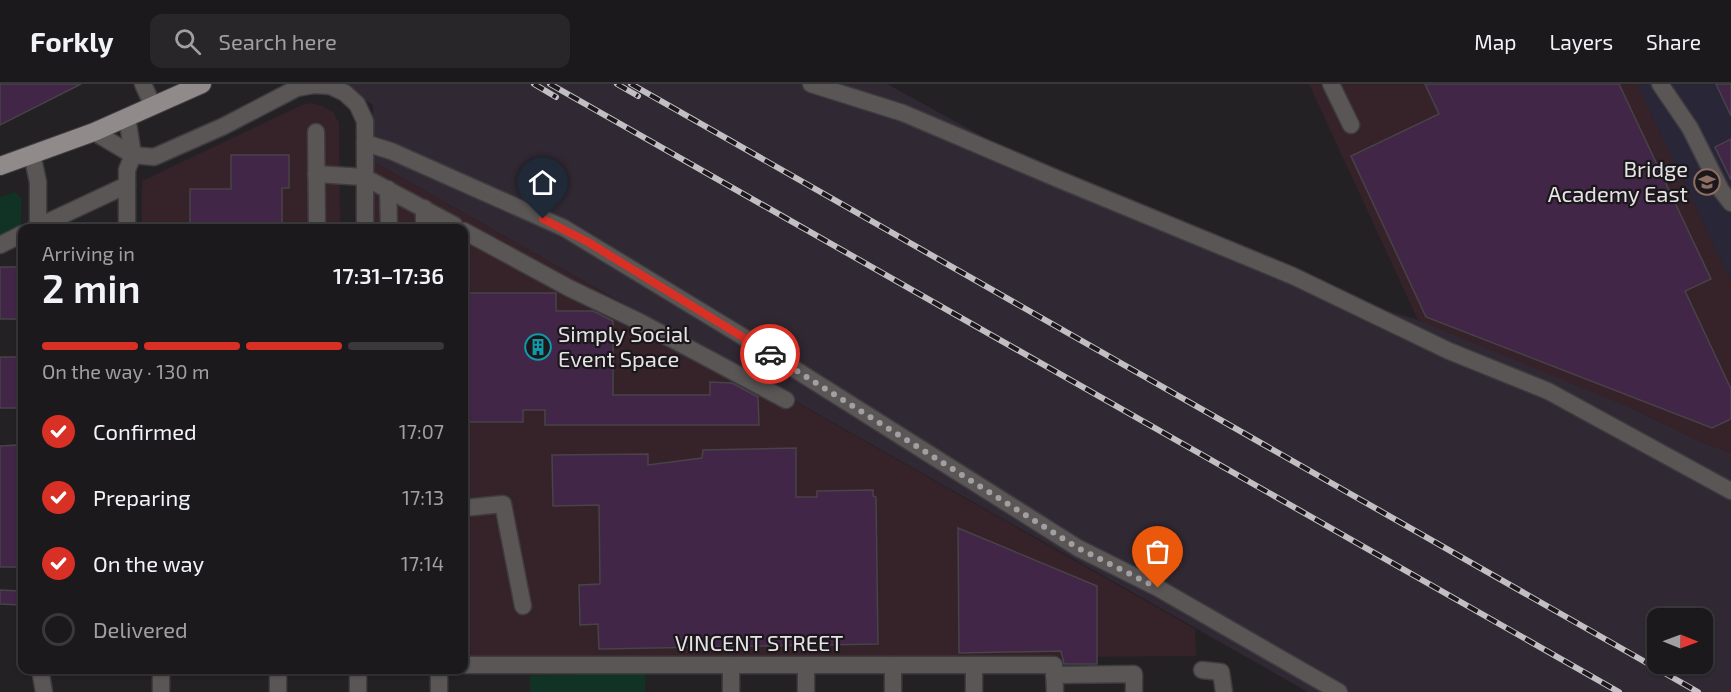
<!DOCTYPE html>
<meta charset="utf-8">
<style>
:root{--surface:#1b191c;--page:#282629;--text:#f1f3f6;--muted:#a0a0a3;--line:#39383b;--accent:#d93025}
body{margin:0;font-family:"Exo 2",sans-serif;background:var(--page);color:var(--text);height:100vh;display:flex;flex-direction:column;font-size:22px;white-space:nowrap}
*{box-sizing:border-box;margin:0}
p{font-size:20px;color:var(--muted)}
.icon{flex:none;width:33px;height:33px;fill:none;stroke:currentColor;stroke-width:2;stroke-linecap:round;stroke-linejoin:round}
.map{position:relative;flex:1;overflow:hidden}
.sheet{position:absolute;left:18px;top:140px;width:450px;height:450px;display:flex;flex-direction:column;background:var(--surface);border-radius:12px;box-shadow:0 2px 4px #0004,0 0 0 2px var(--line)}
.sheet>*{flex:none}
.needle{width:39px;rotate:91deg}
.controls{position:absolute;left:1647px;top:524px;display:grid;gap:12px}
.controls a{display:grid;place-items:center;width:66px;height:66px;border-radius:12px;background:var(--surface);box-shadow:0 2px 4px #0004,0 0 0 2px var(--line);font-size:30px}
.pin{position:absolute;display:grid;place-items:center;width:51px;height:51px;color:#fff;margin:-62px -26px;border-radius:50% 50% 50% 0;rotate:-45deg;box-shadow:0 0 6px #0007}
.pin .icon{rotate:45deg}
.courier{position:absolute;display:grid;place-items:center;width:60px;height:60px;margin:-30px;border:4px solid #d93025;border-radius:50%;background:#fff;color:#222;box-shadow:0 2px 8px #0007}
.head em{font-style:normal;font-weight:600}
.head div{display:flex;flex-direction:column-reverse}
.head{display:flex;align-items:center;justify-content:space-between;height:102px;padding:0 24px}
h1{font-size:39px;font-weight:600;line-height:45px}
.bar{display:grid;grid-template-columns:repeat(4,1fr);gap:9px 6px;align-content:center;height:72px;padding:0 24px}
.bar i{height:8px;border-radius:4px;background:var(--line)}
.bar .on{background:var(--accent)}
.bar p{grid-column:span 4}
ol{padding:0 24px;list-style:none}
li{display:flex;align-items:center;gap:18px;height:66px}
li p{margin-inline-start:auto}
li .icon{padding:6px;border-radius:50%;background:var(--accent);color:#fff;stroke-width:4}
li:last-child{color:var(--muted)}
li i{width:33px;height:33px;border:3px solid var(--line);border-radius:50%}
header{display:flex;align-items:center;gap:36px;box-sizing:border-box;height:84px;padding:0 30px;background:var(--surface);border-bottom:2px solid var(--line)}
header strong{font-size:28px}
nav{display:flex;gap:33px;margin-inline-start:auto;font-size:21px}
.search{width:420px;height:54px;background:var(--page);display:flex;align-items:center;gap:15px;box-sizing:border-box;padding:0 21px;border-radius:12px;color:var(--muted);font-size:22px}
.map>svg:first-child{display:block}
.built{fill:#302832;fill-rule:evenodd}
.industrial{fill:#362329}
.education{fill:#292737}
.green{fill:#113325}
.building{fill:#412647;stroke:#474348;stroke-width:1.5}
.lines{fill:none;stroke-linecap:round;stroke-linejoin:round}
.minor-casing{stroke:#3f3c40;stroke-width:19}
.major-casing{stroke:#3f3c40;stroke-width:20}
.minor{stroke:#5a5656;stroke-width:16}
.major{stroke:#918a8a;stroke-width:18}
.rail-casing{stroke:#c2bfc2;stroke-width:6}
.rail{stroke:#1b171b;stroke-width:4;stroke-dasharray:11;stroke-linecap:butt}
.done{stroke:#a29fa2;stroke-width:6;stroke-dasharray:0 10.8}
.route{stroke:#d93025;stroke-width:8}
.labels{text-anchor:middle;stroke-width:4.5;stroke-linejoin:round;paint-order:stroke}
.poi-label{font-size:22px;fill:#e6e3e6;stroke:#1b171b;text-anchor:end}
.street-label{font-size:22px;fill:#e6e3e6;stroke:#1b171b}
</style>
<header>
<strong>Forkly</strong>
<div class="search"><svg class="icon" aria-label="search" viewBox="0 0 24 24"><circle cx="10" cy="10" r="6"/><path d="M15 15l6 6"/></svg>Search here</div>
<nav><a>Map</a><a>Layers</a><a>Share</a></nav>
</header>
<div class="map">
<svg width="1731" height="608" viewBox="0 0 1731 608">
<rect width="100%" height="100%" fill="#242125"/>
<!-- built -->
<path class="built" d="M340,0h547l102,56 382,166 47,14 145,54 136,67 32,12v239h-423l-936,-531 1,-56zM1658,534h44v45h-44z"/>
<!-- industrial -->
<g class="industrial">
<polygon points="1309,0 1637,0 1731,197 1731,369 1699,357 1636,326 1418,236"/>
<polygon points="311,19 322,22 333,28 339,39 340,144 142,144 142,97 302,21"/>
<polygon points="372,77 1195,545 1196,572 464,577 464,144 373,144"/>
</g>
<!-- education -->
<polygon class="education" points="1637,0 1731,0 1731,197"/>
<!-- green -->
<g class="green">
<polygon points="14,108 21,114 21,143 0,152 0,113"/>
<polygon points="645,588 645,608 530,608 530,592"/>
</g>
<!-- building -->
<g class="building">
<polygon points="0,0 81,0 0,41"/>
<polygon points="1425,0 1619,0 1711,195 1685,207 1731,305 1731,335 1712,344 1426,233 1351,72 1439,30"/>
<polygon points="1716,0 1731,0 1731,32"/>
<polygon points="1731,55 1731,96 1715,63"/>
<polygon points="231,71 289,71 289,104 282,104 282,144 190,144 190,105 231,105"/>
<polygon points="0,183 18,183 17,235 0,235"/>
<polygon points="464,209 556,209 556,227 593,227 613,237 613,311 710,311 710,298 732,299 758,313 759,341 545,341 545,326 523,326 523,338 464,338"/>
<polygon points="0,273 18,273 17,324 0,324"/>
<polygon points="17,361 18,483 0,483 0,362"/>
<polygon points="796,364 796,413 817,413 817,407 873,406 873,412 876,413 878,560 599,565 598,540 580,541 579,501 600,500 599,421 553,422 552,371 648,370 648,381 702,374 703,366"/>
<polygon points="958,444 1097,502 1097,580 1064,580 1061,567 959,569"/>
<polygon points="0,506 20,507 20,521 0,520"/>
</g>
<g class="lines">
<!-- minor casing -->
<g class="minor-casing">
<g id="minor">
<polyline points="143,0 153,22"/>
<polyline points="811,0 903,29 1058,95 1293,192 1449,267 1548,307 1731,407"/>
<polyline points="1331,0 1351,41"/>
<polyline points="1660,0 1690,44 1721,106 1731,119"/>
<polyline points="127,33 133,71 127,86 127,144"/>
<polyline points="94,48 133,71 154,73 224,42 297,4 314,1 330,2 345,9 357,20 365,37 365,144"/>
<polyline points="316,48 317,144"/>
<polyline points="365,59 391,67 564,144 755,260 1078,464 1158,504 1339,608"/>
<polyline points="32,70 38,98 38,144"/>
<polyline points="316,90 364,93 454,141 454,144"/>
<polyline points="388,105 389,144"/>
<polyline points="424,124 424,144"/>
<polyline points="35,144 127,101"/>
<polyline points="464,147 569,204 640,238 786,316"/>
<polyline points="0,161 22,150"/>
<polyline points="464,424 503,420 523,522"/>
<polyline points="464,581 1054,581 1055,608"/>
<polyline points="806,581 806,608"/>
<polyline points="893,581 893,608"/>
<polyline points="974,581 974,608"/>
<polyline points="40,585 44,608"/>
<polyline points="1202,586 1221,588 1224,608"/>
<polyline points="1054,591 1134,590 1134,608"/>
<polyline points="161,608 161,585"/>
<polyline points="278,608 278,585"/>
<polyline points="358,608 358,585"/>
<polyline points="439,608 439,585"/>
<polyline points="731,608 731,581"/>
</g>
</g>
<!-- major casing -->
<g class="major-casing">
<polyline id="major" points="0,82 94,48 202,0"/>
</g>
<!-- minor -->
<use href="#minor" class="minor"/>
<!-- major -->
<use href="#major" class="major"/>
<!-- rail casing -->
<g class="rail-casing">
<g id="rail">
<polyline points="534,0 556,13"/>
<polyline points="550,0 1619,608"/>
<polyline points="617,0 638,12"/>
<polyline points="631,0 1698,608"/>
</g>
</g>
<!-- rail -->
<use href="#rail" class="rail"/>
</g>
<g class="lines">
<!-- done -->
<polyline class="done" points="770,270 1078,464 1158,504"/>
<!-- route -->
<polyline class="route" points="543,135 588,158 770,270"/>
</g>
<!-- icons -->
<defs>
<g id="school-ring" transform="scale(1.35)"><circle r="9.5" fill="#1b171b" stroke="#8d6e63" stroke-width="1.5"/><path d="M0-5L7-2L0 1L-7-2ZM-4 1L0 2.5L4 1V4Q0 6-4 4Z" fill="#8d6e63"/></g>
<g id="building-ring" transform="scale(1.35)"><circle r="9.5" fill="#1b171b" stroke="#0f9aa8" stroke-width="1.5"/><path d="M-4-6H4V6H1V3H-1V6H-4ZM-2.5-4.3h1.7v1.8h-1.7ZM.8-4.3h1.7v1.8H.8ZM-2.5-1h1.7V.8h-1.7ZM.8-1h1.7V.8H.8Z" fill="#0f9aa8"/></g>
</defs>
<g fill-rule="evenodd">
<use href="#school-ring" x="1707" y="98"/>
<use href="#building-ring" x="538" y="263"/>
</g>
<g class="labels">
<!-- poi labels -->
<g class="poi-label">
<text x="1688" y="93">Bridge<tspan x="1688" dy="25">Academy East</tspan></text>
<text x="558" y="258" text-anchor="start">Simply Social<tspan x="558" dy="25">Event Space</tspan></text>
</g>
<!-- street labels -->
<g class="street-label">
<text x="759" y="567">VINCENT STREET</text>
</g>
</g>
</svg>
<div class="controls">
<a><svg class="needle" viewBox="-14 -14 28 28"><path d="M0-13l5 13h-10z" fill="#e53935"/><path d="M0 13l5-13h-10z" fill="#a0a0a3"/></svg></a>
</div>
<div class="pin" style="left:1158px;top:504px;background:#ea580c"><svg class="icon" aria-label="bag" viewBox="0 0 24 24"><path d="M5 8h14l-1 12H6zM9 8a3 3 0 0 1 6 0"/></svg></div>
<div class="pin" style="left:543px;top:135px;background:#1f2937"><svg class="icon" aria-label="home" viewBox="0 0 24 24"><path d="M3 11l9-7 9 7M6 9v11h12V9"/></svg></div>
<div class="courier" style="left:770px;top:270px"><svg class="icon" aria-label="car" viewBox="0 0 24 24"><path d="M5 17H2v-5l4-1 3-4h7l3 4 3 1v5h-3M9 17h6M6 11h13"/><circle cx="7" cy="17" r="2"/><circle cx="17" cy="17" r="2"/></svg></div>
<section class="sheet">
<div class="head"><div><h1>2 min</h1><p>Arriving in</p></div><em>17:31–17:36</em></div>
<div class="bar"><i class="on"></i><i class="on"></i><i class="on"></i><i></i><p>On the way · 130 m</p></div>
<ol>
<li><svg class="icon" aria-label="check" viewBox="0 0 24 24"><path d="M5 12l5 5 9-10"/></svg>Confirmed<p>17:07</p></li>
<li><svg class="icon" aria-label="check" viewBox="0 0 24 24"><path d="M5 12l5 5 9-10"/></svg>Preparing<p>17:13</p></li>
<li><svg class="icon" aria-label="check" viewBox="0 0 24 24"><path d="M5 12l5 5 9-10"/></svg>On the way<p>17:14</p></li>
<li><i></i>Delivered</li>
</ol>
</section>
</div>
